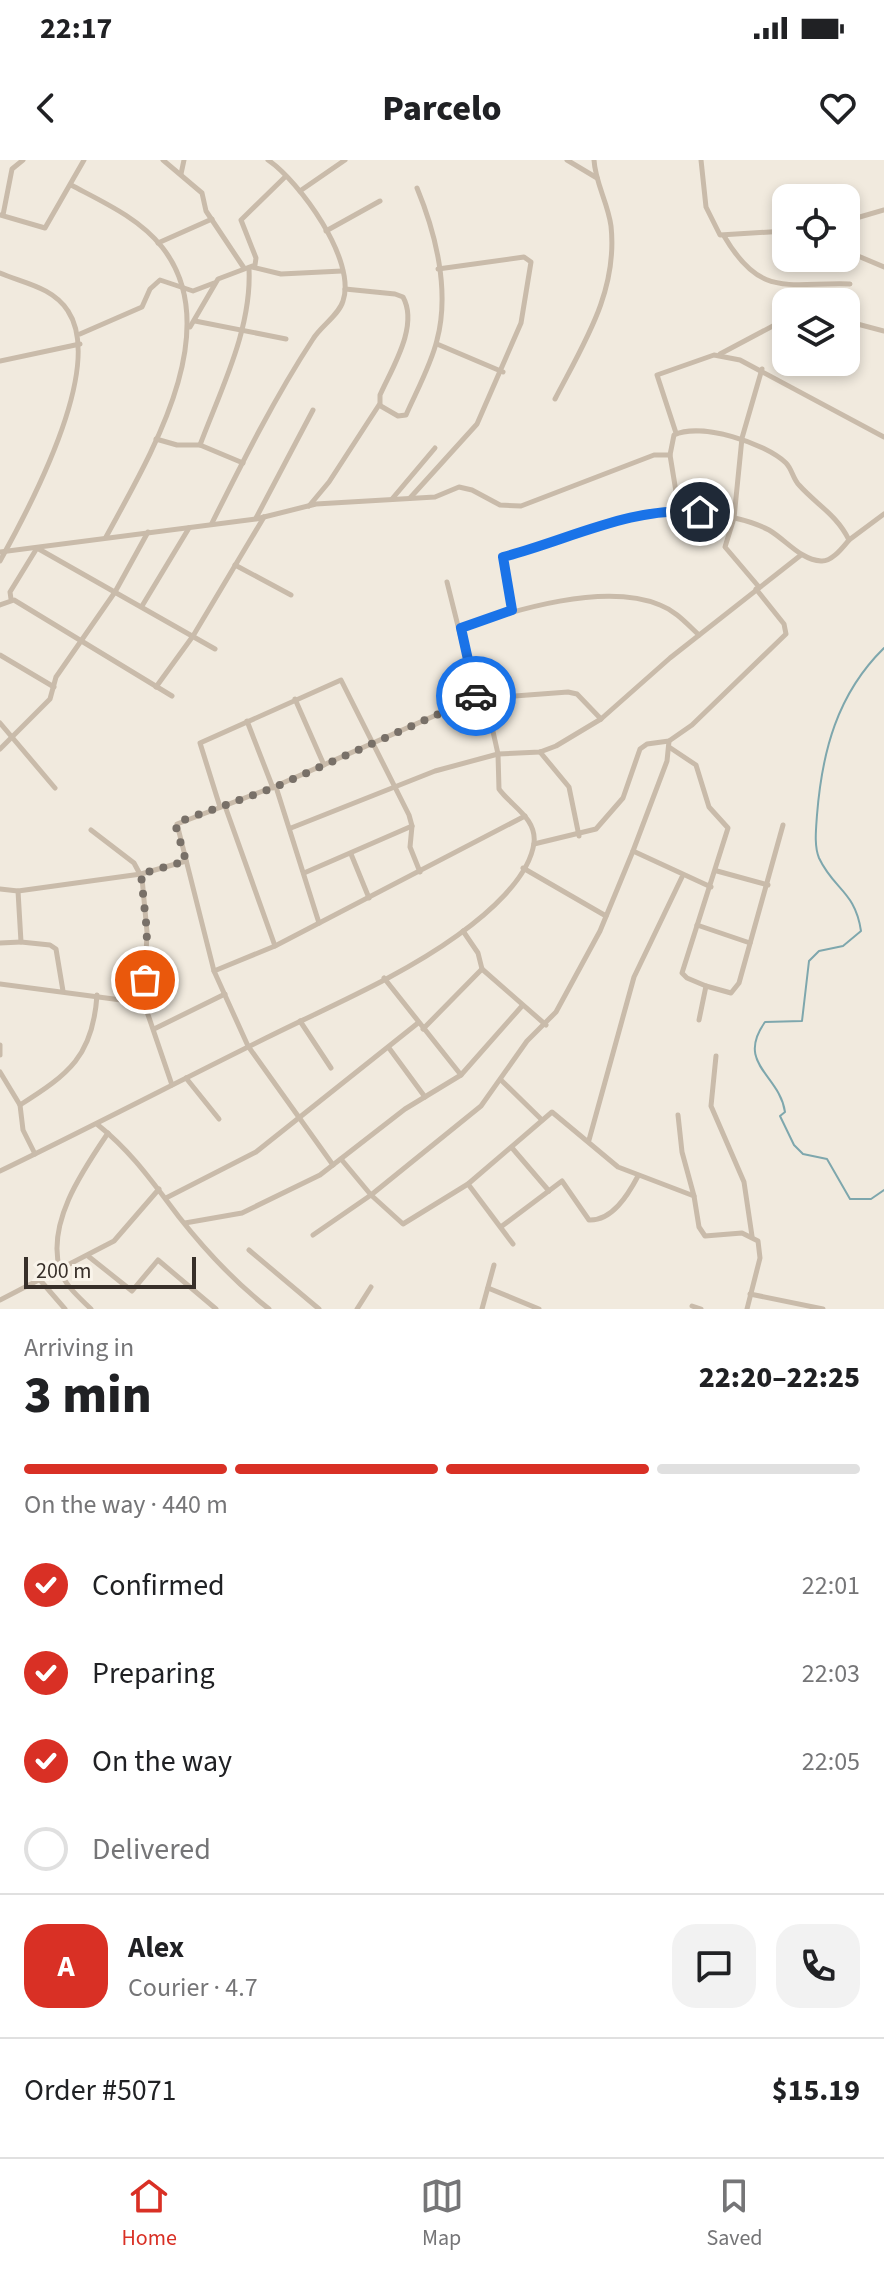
<!DOCTYPE html>
<meta charset="utf-8">
<style>
:root{--surface:#fff;--page:#f2f2f2;--text:#202124;--muted:#757577;--line:#e0e0e0;--accent:#d93025}
body{margin:0;font-family:"Source Sans 3",sans-serif;background:var(--page);color:var(--text);height:100vh;display:flex;flex-direction:column;font-size:30px;white-space:nowrap}
*{box-sizing:border-box;margin:0}
p{font-size:26px;color:var(--muted)}
.icon{flex:none;width:44px;height:44px;fill:none;stroke:currentColor;stroke-width:2;stroke-linecap:round;stroke-linejoin:round}
.map{position:relative;height:1149px;overflow:hidden}
.sheet{display:flex;flex-direction:column;background:var(--surface);flex:1}
.sheet>*{flex:none}
.tools{position:absolute;left:772px;top:24px;display:grid;gap:16px}
.tools a{display:grid;place-items:center;width:88px;height:88px;border-radius:16px;background:var(--surface);box-shadow:0 4px 12px #0003;font-size:40px}
.scale{position:absolute;left:24px;bottom:20px;width:172px;box-sizing:border-box;padding-left:8px;border:4px solid #372f29;border-top:0;font-size:22px;line-height:28px;white-space:nowrap;color:#372f29;-webkit-text-stroke:6px #f9f4ea;paint-order:stroke}
.pin{position:absolute;display:grid;place-items:center;width:68px;height:68px;color:#fff;margin:-34px;border:4px solid #fff;border-radius:50%;box-shadow:0 2px 8px #0007}
.courier{position:absolute;display:grid;place-items:center;width:80px;height:80px;margin:-40px;border:6px solid #1a73e8;border-radius:50%;background:#fff;color:#222;box-shadow:0 2px 10px #0007}
.headline em{font-style:normal;font-weight:800}
.headline div{display:flex;flex-direction:column-reverse}
.headline{display:flex;align-items:center;justify-content:space-between;height:136px;padding:0 24px}
h1{font-size:52px;font-weight:800;line-height:60px}
.bar{display:grid;grid-template-columns:repeat(4,1fr);gap:12px 8px;align-content:center;height:96px;padding:0 24px}
.bar i{height:10px;border-radius:6px;background:var(--line)}
.bar .on{background:var(--accent)}
.bar p{grid-column:span 4}
.line{display:flex;align-items:center;gap:20px;padding:0 24px;border-top:2px solid var(--line)}
.line div{flex:1}
.round{display:grid;place-items:center;flex:none;width:84px;height:84px;border-radius:24px;background:var(--page)}
ol{padding:0 24px;list-style:none}
li{display:flex;align-items:center;gap:24px;height:88px}
li p{margin-inline-start:auto}
li .icon{padding:8px;border-radius:50%;background:var(--accent);color:#fff;stroke-width:4}
li:last-child{color:var(--muted)}
li i{width:44px;height:44px;border:4px solid var(--line);border-radius:50%}
.status{display:flex;justify-content:space-between;align-items:center;height:56px;padding:0 40px;background:var(--surface);direction:ltr}
.status svg{height:22px;fill:currentColor}
header{display:flex;justify-content:space-between;align-items:center;height:104px;padding:0 24px;background:var(--surface);font-size:36px;font-weight:800}
.tab-bar{display:flex;justify-content:space-around;align-items:center;height:112px;border-top:2px solid var(--line);background:var(--surface);font-size:22px;color:var(--muted)}
.tab-bar a{display:grid;justify-items:center;gap:4px}
.tab-bar .on{color:var(--accent)}
.map>svg:first-child{display:block}
.lines{fill:none;stroke-linecap:round;stroke-linejoin:round}
.stream{stroke:#7ea7ad;stroke-width:2}
.minor{stroke:#c9bbaa;stroke-width:5}
.done{stroke:#787068;stroke-width:8;stroke-dasharray:0 14.4}
.route{stroke:#1a73e8;stroke-width:10}
</style>
<div class="status"><b>22:17</b><svg viewBox="0 0 49 12"><path d="M0 12V9h3v3zM5 12V6h3v6zM10 12V3h3v9zM15 12V0h3v12zM26 1h20v11H26zM47 4h2v5h-2z"/></svg></div>
<header><svg class="icon" aria-label="back" viewBox="0 0 24 24"><path d="M15 5l-7 7 7 7"/></svg>Parcelo<svg class="icon" aria-label="heart" viewBox="0 0 24 24"><path d="M12 20l-8-8c-3-5 5-10 8-4 3-6 11-1 8 4z"/></svg></header>
<div class="map">
<svg width="884" height="1149" viewBox="0 0 884 1149">
<rect width="100%" height="100%" fill="#f1eade"/>
<g class="lines">
<!-- stream -->
<path class="stream" d="M884,488c-47,46 -62,104 -67,167 -1,14 -3,31 2,43 15,32 36,33 42,73l-18,15 -24,5 -10,10 -7,60 -37,1c-30,42 15,53 20,90l-5,4 14,29 9,9 24,5 23,40h21l13,-9"/>
<!-- minor -->
<g class="minor">
<polyline points="163,0 202,33 206,51 244,108"/>
<polyline points="567,0 597,18"/>
<polyline points="701,0 706,47 720,75 786,71"/>
<polyline points="181,14 184,0"/>
<path d="M71,25c32,17 68,33 91,62 66,83 -14,212 -56,290"/>
<polyline points="300,31 345,0"/>
<polyline points="0,55 45,68 84,0"/>
<polyline points="3,55 12,9 23,0"/>
<polyline points="846,61 884,50"/>
<polyline points="846,65 858,96 884,107"/>
<polyline points="326,71 380,41"/>
<path d="M724,76c37,63 63,46 126,48"/>
<polyline points="158,83 212,59"/>
<polyline points="252,107 281,114 342,111"/>
<path d="M0,113c23,10 53,14 68,38 37,56 -38,196 -68,250"/>
<path d="M345,129l50,5 8,3c16,29 -11,71 -23,98v10"/>
<polyline points="195,161 286,179"/>
<polyline points="846,161 884,171"/>
<polyline points="190,167 218,119 255,105 256,98 241,60 285,17"/>
<polyline points="80,174 142,147 150,129 160,120 193,131 214,123"/>
<polyline points="437,184 503,212"/>
<polyline points="720,194 786,159"/>
<polyline points="0,201 80,184"/>
<path d="M555,239c29,-56 63,-108 56,-173 -3,-23 -16,-44 -17,-66"/>
<polyline points="676,273 657,215 714,195 740,200 884,277"/>
<polyline points="156,279 177,285 200,285 243,303"/>
<path d="M200,285c21,-56 52,-116 49,-177"/>
<polyline points="410,338 477,264 521,163 531,102 524,97 438,109"/>
<polyline points="392,339 435,288"/>
<path d="M309,346l20,-24 50,-77 19,11 8,-1c10,-23 25,-50 31,-75 13,-49 -1,-106 -20,-152"/>
<polyline points="256,358 313,250"/>
<polyline points="734,358 742,278 762,209"/>
<polyline points="734,358 725,387 759,427"/>
<path d="M212,363c31,-62 63,-126 101,-184 8,-13 26,-24 30,-38 14,-41 -44,-120 -75,-141"/>
<polyline points="849,380 884,354"/>
<polyline points="0,392 256,359 316,344 435,337 459,327 472,330 500,345 521,346 654,295 670,295"/>
<polyline points="235,405 291,435"/>
<polyline points="447,422 477,542"/>
<polyline points="11,439 10,432 37,388 215,489"/>
<polyline points="0,445 14,440 172,536"/>
<polyline points="142,446 189,368"/>
<path d="M512,450l-9,-53c56,-15 138,-54 196,-45 23,3 49,7 70,18 17,10 32,30 52,31 11,1 22,-14 28,-21 -12,-25 -32,-35 -50,-55 -6,-6 -7,-16 -13,-22 -21,-20 -85,-41 -112,-28l-4,20 9,55"/>
<path d="M461,468c54,-18 143,-46 199,-23 16,6 27,19 39,30"/>
<polyline points="0,495 54,527"/>
<polyline points="156,527 193,476 264,357"/>
<polyline points="295,539 324,605"/>
<polyline points="247,561 273,628"/>
<polyline points="0,563 55,628"/>
<polyline points="669,587 696,605 709,647 728,668 682,813 687,818 706,826 699,860"/>
<polyline points="0,589 50,539 56,517 115,432 148,372"/>
<polyline points="540,592 569,627 579,676"/>
<polyline points="276,627 319,763"/>
<polyline points="225,646 275,786"/>
<polyline points="220,647 200,583 341,520 409,655 412,666 410,687 420,712"/>
<polyline points="291,668 435,611 498,594 540,592 556,586 601,559 670,498 801,395"/>
<polyline points="91,670 134,703 142,718 147,772 144,843 172,925"/>
<polyline points="534,684 596,669 623,638 640,589 647,584 669,581 692,565 786,474 784,464 756,429"/>
<polyline points="633,691 711,727"/>
<polyline points="351,694 369,738"/>
<polyline points="523,708 606,756"/>
<polyline points="717,711 768,725"/>
<polyline points="304,713 412,666"/>
<polyline points="0,729 18,731"/>
<polyline points="697,765 750,783"/>
<polyline points="0,783 21,782"/>
<polyline points="482,809 546,865"/>
<polyline points="214,811 275,786 525,656"/>
<polyline points="384,818 461,915"/>
<polyline points="0,824 144,843"/>
<polyline points="706,826 731,833 739,823 783,665"/>
<polyline points="63,831 56,789 50,785 21,782 18,731 141,714 186,701"/>
<polyline points="300,861 331,908"/>
<polyline points="154,869 225,834"/>
<polyline points="423,869 482,809 478,793 463,771"/>
<polyline points="0,885 0,895"/>
<polyline points="389,888 425,937"/>
<polyline points="716,896 711,946 744,1022 752,1076"/>
<polyline points="0,912 20,945 23,970 35,994"/>
<polyline points="186,918 219,959"/>
<polyline points="502,921 542,960"/>
<path d="M20,945c49,-31 73,-49 77,-110"/>
<polyline points="678,955 682,992 694,1036"/>
<path d="M98,965c34,27 55,58 81,92 26,33 57,66 90,92"/>
<polyline points="589,980 634,817 682,717"/>
<polyline points="513,989 549,1031"/>
<polyline points="341,999 371,1035 403,1064 468,1024 552,952 618,1007 694,1036 699,1067 705,1076 742,1073 758,1081 760,1098 747,1149"/>
<polyline points="333,1005 248,886 214,811 177,664 276,626 452,548 502,537 568,532 577,534 601,559"/>
<path d="M0,1011c89,-43 177,-89 266,-133 64,-32 134,-61 192,-103 28,-20 71,-56 76,-92 3,-25 -23,-37 -35,-54l-1,-35 -12,-54"/>
<polyline points="468,1024 513,1084"/>
<polyline points="166,1038 256,992 418,863"/>
<polyline points="185,1063 242,1053 320,1015 405,949 461,915 522,846"/>
<path d="M502,1066l60,-45 27,39c23,1 39,-25 49,-44"/>
<polyline points="313,1075 371,1035 481,946 527,881 556,852 600,771 633,691 667,601 669,581"/>
<polyline points="249,1090 319,1149"/>
<polyline points="88,1096 132,1131 158,1100 216,1149"/>
<polyline points="40,1120 65,1149"/>
<polyline points="488,1128 539,1149"/>
<polyline points="750,1134 823,1149"/>
<polyline points="0,1140 114,1081 159,1029"/>
<polyline points="692,1146 701,1149"/>
<path d="M91,1149c-11,-11 -26,-23 -31,-39 -14,-47 23,-100 48,-137"/>
<polyline points="357,1149 371,1127"/>
<polyline points="482,1149 494,1105"/>
</g>
</g>
<g class="lines">
<!-- done -->
<polyline class="done" points="145,820 147,772 141,714 186,701 176,667 178,662 273,628 452,548 477,542 476,536"/>
<!-- route -->
<path class="route" d="M476,536l-15,-68 51,-18 -9,-53c63,-16 131,-52 197,-45"/>
</g>
</svg>
<div class="tools">
<a><svg class="icon" aria-label="locate" viewBox="0 0 24 24"><circle cx="12" cy="12" r="6"/><path d="M12 2v4M12 18v4M2 12h4M18 12h4"/></svg></a>
<a><svg class="icon" aria-label="layers" viewBox="0 0 24 24"><path d="M12 4l9 5-9 5-9-5zM3 14l9 5 9-5"/></svg></a>
</div>
<div class="scale">200 m</div>
<div class="pin" style="left:145px;top:820px;background:#ea580c"><svg class="icon" aria-label="bag" viewBox="0 0 24 24"><path d="M5 8h14l-1 12H6zM9 8a3 3 0 0 1 6 0"/></svg></div>
<div class="pin" style="left:700px;top:352px;background:#1f2937"><svg class="icon" aria-label="home" viewBox="0 0 24 24"><path d="M3 11l9-7 9 7M6 9v11h12V9"/></svg></div>
<div class="courier" style="left:476px;top:536px"><svg class="icon" aria-label="car" viewBox="0 0 24 24"><path d="M5 17H2v-5l4-1 3-4h7l3 4 3 1v5h-3M9 17h6M6 11h13"/><circle cx="7" cy="17" r="2"/><circle cx="17" cy="17" r="2"/></svg></div>
</div>
<section class="sheet">
<div class="headline"><div><h1>3 min</h1><p>Arriving in</p></div><em>22:20–22:25</em></div>
<div class="bar"><i class="on"></i><i class="on"></i><i class="on"></i><i></i><p>On the way · 440 m</p></div>
<ol>
<li><svg class="icon" aria-label="check" viewBox="0 0 24 24"><path d="M5 12l5 5 9-10"/></svg>Confirmed<p>22:01</p></li>
<li><svg class="icon" aria-label="check" viewBox="0 0 24 24"><path d="M5 12l5 5 9-10"/></svg>Preparing<p>22:03</p></li>
<li><svg class="icon" aria-label="check" viewBox="0 0 24 24"><path d="M5 12l5 5 9-10"/></svg>On the way<p>22:05</p></li>
<li><i></i>Delivered</li>
</ol>
<div class="line" style="height:144px"><b class="round" style="background:var(--accent);color:#fff">A</b><div><b>Alex</b><p>Courier · 4.7</p></div><a class="round"><svg class="icon" aria-label="chat" viewBox="0 0 24 24"><path d="M4 5h16v11H9l-5 4z"/></svg></a><a class="round"><svg class="icon" aria-label="phone" viewBox="0 0 24 24"><path d="M5 4h4l2 5-3 2q2 4 5 5l2-3 5 2v4C11 20 4 13 5 4z"/></svg></a></div>
<div class="line" style="height:104px"><div>Order #5071</div><b>$15.19</b></div>
</section>
<nav class="tab-bar">
<a class="on"><svg class="icon" aria-label="home" viewBox="0 0 24 24"><path d="M3 11l9-7 9 7M6 9v11h12V9"/></svg>Home</a>
<a><svg class="icon" aria-label="map" viewBox="0 0 24 24"><path d="M3 6l6-2 6 2 6-2v14l-6 2-6-2-6 2zM9 4v14M15 6v14"/></svg>Map</a>
<a><svg class="icon" aria-label="saved" viewBox="0 0 24 24"><path d="M7 4h10v16l-5-4-5 4z"/></svg>Saved</a>
</nav>
